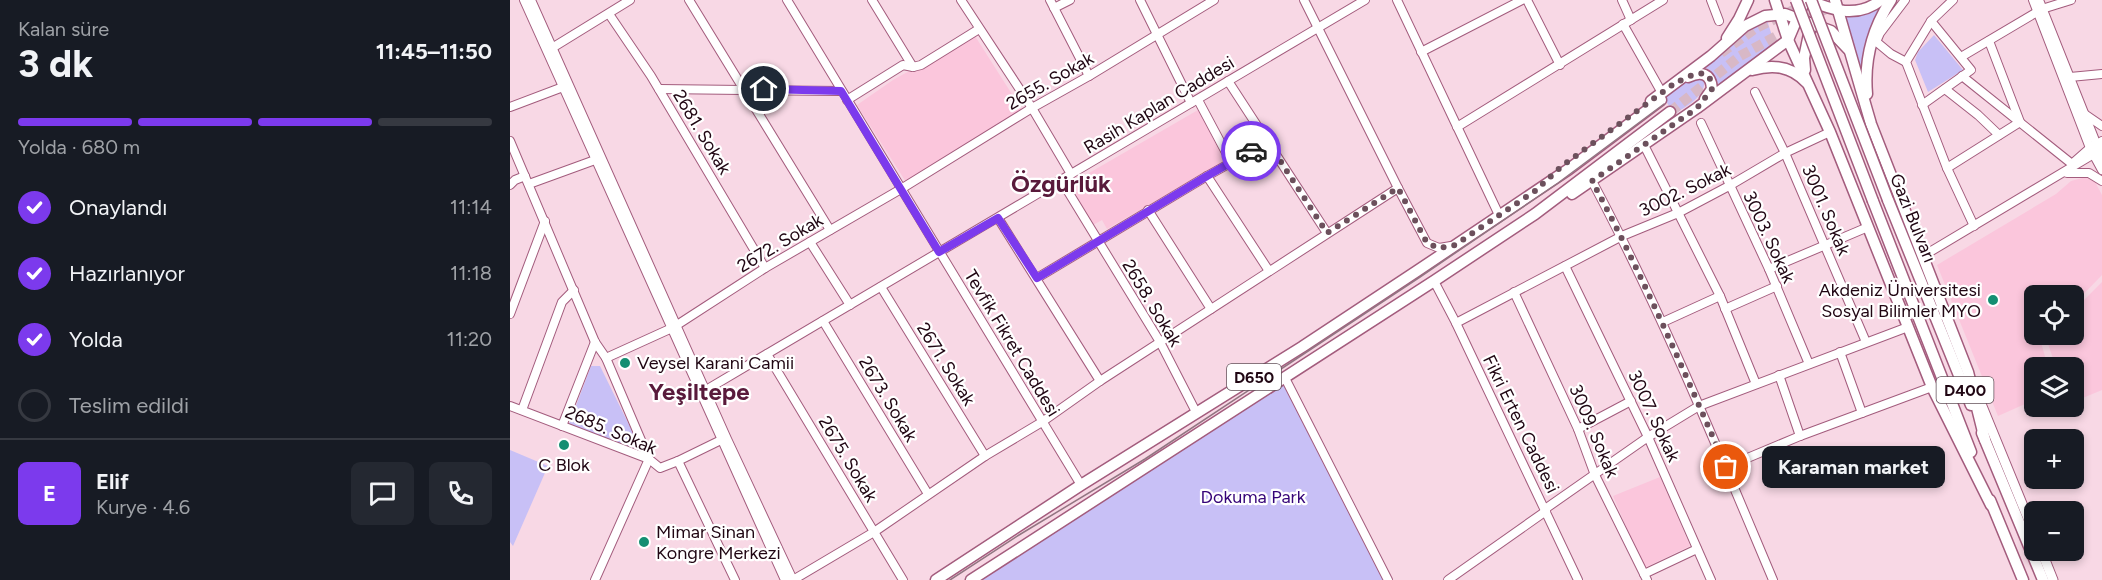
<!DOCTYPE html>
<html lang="tr">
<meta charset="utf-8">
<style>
:root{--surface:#171b24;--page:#242831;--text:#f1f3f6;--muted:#9ea1a6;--line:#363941;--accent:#7c3aed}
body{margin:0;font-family:Figtree,sans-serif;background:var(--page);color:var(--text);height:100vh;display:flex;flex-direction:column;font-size:22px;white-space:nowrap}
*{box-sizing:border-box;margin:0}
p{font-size:20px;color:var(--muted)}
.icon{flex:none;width:33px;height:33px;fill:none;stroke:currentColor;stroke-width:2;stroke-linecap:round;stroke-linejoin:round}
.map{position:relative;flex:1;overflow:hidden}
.drawer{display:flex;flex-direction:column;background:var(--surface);width:510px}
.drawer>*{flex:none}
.fabs{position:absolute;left:1514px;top:285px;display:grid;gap:12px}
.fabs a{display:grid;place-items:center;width:60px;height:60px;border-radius:9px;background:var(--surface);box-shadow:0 3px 9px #0003;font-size:30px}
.pin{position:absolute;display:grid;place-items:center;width:51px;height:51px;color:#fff;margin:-26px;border:3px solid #fff;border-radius:50%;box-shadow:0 2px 6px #0007}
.courier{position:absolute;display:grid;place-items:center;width:60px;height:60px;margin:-30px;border:4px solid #7c3aed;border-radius:50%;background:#fff;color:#222;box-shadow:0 2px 8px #0007}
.bubble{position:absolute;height:42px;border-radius:9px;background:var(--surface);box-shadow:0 3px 9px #0003;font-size:20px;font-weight:700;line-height:42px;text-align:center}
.head em{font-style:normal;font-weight:700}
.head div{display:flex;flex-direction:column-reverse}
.head{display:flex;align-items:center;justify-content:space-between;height:102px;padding:0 18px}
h1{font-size:39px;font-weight:700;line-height:45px}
.bar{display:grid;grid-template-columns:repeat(4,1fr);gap:9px 6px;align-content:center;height:72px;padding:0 18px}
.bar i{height:8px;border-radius:4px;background:var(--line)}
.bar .current{background:var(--accent)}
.bar p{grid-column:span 4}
.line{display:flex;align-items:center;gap:15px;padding:0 18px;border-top:2px solid var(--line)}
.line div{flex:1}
.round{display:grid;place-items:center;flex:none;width:63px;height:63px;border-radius:9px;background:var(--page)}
ol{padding:0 18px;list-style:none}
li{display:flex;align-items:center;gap:18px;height:66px}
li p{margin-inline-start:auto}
li .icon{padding:6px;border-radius:50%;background:var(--accent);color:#fff;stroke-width:4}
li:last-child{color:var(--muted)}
li i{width:33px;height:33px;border:3px solid var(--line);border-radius:50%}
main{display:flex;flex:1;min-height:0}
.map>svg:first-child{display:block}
.built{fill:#fbc6dc}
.green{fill:#c8c0f6}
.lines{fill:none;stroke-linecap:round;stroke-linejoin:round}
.highway-tunnel{stroke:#d8b8c6;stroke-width:10;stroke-dasharray:10 5;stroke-linecap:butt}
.minor-casing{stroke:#a35c7d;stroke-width:10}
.major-casing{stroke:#a35c7d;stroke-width:11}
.highway-casing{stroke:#a35c7d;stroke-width:13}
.minor{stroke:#fff;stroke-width:8}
.major{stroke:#fff;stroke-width:9}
.highway{stroke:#fff;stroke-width:10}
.tram{stroke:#927582;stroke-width:1.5}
.highway-bridge-casing{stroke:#a35c7d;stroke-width:13;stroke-linecap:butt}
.highway-bridge{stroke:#fff;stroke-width:10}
.done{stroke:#6c505c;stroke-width:6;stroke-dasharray:0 10.8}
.route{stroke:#7c3aed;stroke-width:8}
.poi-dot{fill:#148e72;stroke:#fff;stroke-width:2}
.labels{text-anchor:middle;stroke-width:4.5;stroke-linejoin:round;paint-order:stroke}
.shield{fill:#fff;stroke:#63515a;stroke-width:1.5}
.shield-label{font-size:16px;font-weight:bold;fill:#200613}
.street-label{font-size:18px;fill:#200613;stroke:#fff}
.poi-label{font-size:18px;fill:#200613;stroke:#fff;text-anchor:start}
.park-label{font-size:18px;fill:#360578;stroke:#fff}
.district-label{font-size:24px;font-weight:bold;fill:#591a3b;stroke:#fff}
</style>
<main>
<section class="drawer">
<div class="head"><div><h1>3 dk</h1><p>Kalan süre</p></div><em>11:45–11:50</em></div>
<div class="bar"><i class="current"></i><i class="current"></i><i class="current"></i><i></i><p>Yolda · 680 m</p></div>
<ol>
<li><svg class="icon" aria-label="check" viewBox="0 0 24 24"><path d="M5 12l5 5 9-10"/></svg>Onaylandı<p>11:14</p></li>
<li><svg class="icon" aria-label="check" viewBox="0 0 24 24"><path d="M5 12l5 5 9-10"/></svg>Hazırlanıyor<p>11:18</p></li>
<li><svg class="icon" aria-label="check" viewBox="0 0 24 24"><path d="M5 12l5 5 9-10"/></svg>Yolda<p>11:20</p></li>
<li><i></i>Teslim edildi</li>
</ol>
<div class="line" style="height:108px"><b class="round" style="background:var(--accent);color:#fff">E</b><div><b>Elif</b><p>Kurye · 4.6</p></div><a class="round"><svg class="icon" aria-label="chat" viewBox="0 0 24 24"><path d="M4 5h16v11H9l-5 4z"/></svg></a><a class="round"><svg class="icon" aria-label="phone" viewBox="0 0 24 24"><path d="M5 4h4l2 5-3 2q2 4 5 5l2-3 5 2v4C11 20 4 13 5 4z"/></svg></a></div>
</section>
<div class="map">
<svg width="1592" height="580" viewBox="0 0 1592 580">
<rect width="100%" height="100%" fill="#f8d8e5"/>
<!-- built -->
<g class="built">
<polygon points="465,36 512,110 396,182 347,105 383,80 401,70 408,71"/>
<polygon points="688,110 715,161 597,229 592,220 583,225 569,202 566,193 567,180"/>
<polygon points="1576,177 1583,178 1592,195 1592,275 1563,305 1563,296 1524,296 1524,334 1534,335 1530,339 1538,367 1524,368 1524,400 1488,416 1427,265 1546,194 1561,181"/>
<polygon points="1592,282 1592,390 1563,402 1563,368 1546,367 1536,338 1540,335 1563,334 1563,311"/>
<polygon points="1150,477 1180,546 1134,568 1103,496"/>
</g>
<!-- green -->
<g class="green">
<polygon points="1372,7 1356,47 1351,74 1335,17 1336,14 1356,13"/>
<polygon points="1257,20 1263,39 1263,44 1209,85 1201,71 1192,66 1248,23"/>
<polygon points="1424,35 1453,70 1418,92 1405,60 1408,52"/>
<path d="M1189,77l5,4c2,16 -18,25 -29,33l-13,-18 20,-14z"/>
<polygon points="81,366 90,366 129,445 126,450 59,424"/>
<polygon points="775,378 878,580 462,580"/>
<polygon points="0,450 38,466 3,546 0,542"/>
</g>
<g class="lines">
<!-- highway-tunnel -->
<g class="highway-tunnel">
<polyline points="1211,53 1246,28 1296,4"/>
<polyline points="1160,112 1230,56 1332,0"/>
</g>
<!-- minor casing -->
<g class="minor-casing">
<g id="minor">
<polyline points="14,0 275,580"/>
<polyline points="21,0 217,439 283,580"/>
<polyline points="179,0 320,230"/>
<polyline points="277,0 571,485"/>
<polyline points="362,0 403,67"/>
<polyline points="451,0 522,108 561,174"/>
<polyline points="540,0 579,76"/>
<polyline points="630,0 681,103"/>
<polyline points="794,0 888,188 917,243 929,248 941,246"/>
<polyline points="887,0 989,215"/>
<polyline points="1017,0 1050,65"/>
<polyline points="1112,0 1121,20"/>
<polyline points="1201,0 1209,21"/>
<polyline points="1443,0 1421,21 1396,62 1437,168 1464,226"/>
<polyline points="1523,0 1580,148 1592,170"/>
<polyline points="1529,0 1592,158"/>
<polyline points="544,8 560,0"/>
<polyline points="1532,9 1561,0"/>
<polyline points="99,14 141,76 255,268"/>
<polyline points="1113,24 1152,93"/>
<polyline points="1363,39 1381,54 1396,62"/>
<polyline points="1366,42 1370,33 1395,0"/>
<polyline points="42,48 120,0"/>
<polyline points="911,52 1012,0"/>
<polyline points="1451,57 1527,12"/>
<polyline points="1452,76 1562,164"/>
<polyline points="1560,77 1592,74"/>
<polyline points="718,81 817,233"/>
<polyline points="149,89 331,91"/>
<polyline points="1435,89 1468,115 1489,135"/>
<polyline points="1245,92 1275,153 1356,342"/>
<polyline points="337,100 393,65 403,67 411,65 469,29"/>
<polyline points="688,100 721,162"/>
<polyline points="1412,105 1461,70 1421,21"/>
<polyline points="0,107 53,87"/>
<polyline points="1576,115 1592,126"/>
<polyline points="1191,123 1259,269 1299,364"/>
<polyline points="947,127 1153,0"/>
<polyline points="0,141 85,342 96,358 139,459 85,580"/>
<polyline points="1134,145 1210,296 1246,384"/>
<polyline points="1563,163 1580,148 1592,141"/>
<polyline points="1437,168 1510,122 1479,41"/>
<polyline points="1557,173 1579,173 1592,181"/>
<polyline points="697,176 759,271"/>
<polyline points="551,180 650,342 686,412"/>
<path d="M1082,181c69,129 124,264 181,399"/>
<polyline points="19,184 85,160"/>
<polyline points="0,185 5,180 15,176"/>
<polyline points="638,210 701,309"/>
<polyline points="488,218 590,381"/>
<polyline points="300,242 340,305"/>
<polyline points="1413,256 1592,149"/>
<polyline points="1055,266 1138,437 1201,580"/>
<polyline points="1259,269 1358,227"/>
<polyline points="527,278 697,176 758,142"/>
<polyline points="924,281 946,323 1068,580"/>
<polyline points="371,287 475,456"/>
<polyline points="1004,292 1068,429 1085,475 1137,580"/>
<polyline points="1215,309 1267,286"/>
<polyline points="0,314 35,221"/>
<polyline points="313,321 418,494"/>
<polyline points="1153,322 1210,296"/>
<polyline points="946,323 1112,236 1168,213 1219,186 1275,153 1320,132"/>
<polyline points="167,325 255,268 391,189 522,108 579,76 704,0"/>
<polyline points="1330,352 1352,413"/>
<polyline points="257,354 393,580"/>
<polyline points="96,358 162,328"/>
<polyline points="1269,375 1290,436"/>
<polyline points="775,378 878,580"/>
<polyline points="196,390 855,0"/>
<polyline points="0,406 139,459 150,468 168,461 225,580"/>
<polyline points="12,410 52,302 64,290"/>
<polyline points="52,426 85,342"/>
<polyline points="1068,429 1121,401"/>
<polyline points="168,461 211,440"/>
<polyline points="1216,467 1290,436 1422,387"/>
<polyline points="1035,509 1138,437 1189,406 1398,327"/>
<polyline points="1134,574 1187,549"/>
<polyline points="283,580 364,532 475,456 532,422 590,381 888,188"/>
<polyline points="938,580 1036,511"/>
</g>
</g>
<!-- major casing -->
<g class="major-casing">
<g id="major">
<polyline points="1467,394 1524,533"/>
<polyline points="1531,550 1543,580"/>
</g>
</g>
<!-- highway casing -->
<g class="highway-casing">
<g id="highway">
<polyline points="1265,0 1278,40 1320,132 1422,387 1481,505"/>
<path d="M1298,0c24,10 49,19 73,0"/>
<polyline points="1325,0 1361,124 1458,372 1475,440"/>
<polyline points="1217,38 1229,19 1238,0"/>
<path d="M1242,70c21,-6 39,-4 54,12"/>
<polyline points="1295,70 1294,58 1300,29"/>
<path d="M1178,77c13,-6 23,-4 24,12l-7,10"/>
<path d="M1357,94c-3,-34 5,-65 24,-94"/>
<polyline points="1141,101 1201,56 1235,26 1255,16 1275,14 1321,31 1338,49"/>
<polyline points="1062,194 1187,108 1278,40 1295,0"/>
<polyline points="1378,200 1461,405"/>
<polyline points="1363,201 1461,452"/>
<polyline points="1472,433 1533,580"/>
<polyline points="1480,500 1513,580"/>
<polyline points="426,580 571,485 792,347 907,271 1059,169 1151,100"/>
<polyline points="461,580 924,281 1025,214 1160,112"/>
</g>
</g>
<!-- minor -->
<use href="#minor" class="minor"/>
<!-- major -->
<use href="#major" class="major"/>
<!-- highway -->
<use href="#highway" class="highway"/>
<!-- tram -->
<polyline class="tram" points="440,580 509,535 635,459 910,277 1048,183 1154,104"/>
<!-- highway-bridge casing -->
<g class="highway-bridge-casing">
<g id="highway-bridge">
<polyline points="1286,0 1363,201"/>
<polyline points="1301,0 1378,200"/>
</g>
</g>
<!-- highway-bridge -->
<use href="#highway-bridge" class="highway-bridge"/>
</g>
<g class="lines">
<!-- done -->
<path class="done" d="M741,151l17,-9 59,91 71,-45 29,55 12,5 16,-3 80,-54 27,-25 113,-83c14,-6 36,-21 37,6l-15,19 -105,73c50,93 92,190 134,286"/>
<!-- route -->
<polyline class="route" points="254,89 331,91 429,252 488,218 527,278 697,176 741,151"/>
</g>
<!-- markers -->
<g class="poi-dot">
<circle cx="1483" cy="300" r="6"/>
<circle cx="115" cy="363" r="6"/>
<circle cx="54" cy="445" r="6"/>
<circle cx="134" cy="542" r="6"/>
</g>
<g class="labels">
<!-- shield labels -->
<g class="shield">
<rect x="717" y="364" width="54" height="26" rx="4.5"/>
<rect x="1426.5" y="377" width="57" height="26" rx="4.5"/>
</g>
<g class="shield-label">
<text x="744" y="383">D650</text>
<text x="1455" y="396">D400</text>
</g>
<!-- street labels -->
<g class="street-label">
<text transform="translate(540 81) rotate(-30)" y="6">2655. Sokak</text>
<text transform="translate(649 105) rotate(-31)" y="6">Rasih Kaplan Caddesi</text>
<text transform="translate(192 132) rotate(59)" y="6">2681. Sokak</text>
<text transform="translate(1175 190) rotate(-26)" y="6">3002. Sokak</text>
<text transform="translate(1316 210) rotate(67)" y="6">3001. Sokak</text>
<text transform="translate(1403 218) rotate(68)" y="6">Gazi Bulvarı</text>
<text transform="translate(1259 237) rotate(65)" y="6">3003. Sokak</text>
<text transform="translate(270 243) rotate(-31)" y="6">2672. Sokak</text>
<text transform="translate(642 303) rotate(59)" y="6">2658. Sokak</text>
<text transform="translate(502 343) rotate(59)" y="6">Tevfik Fikret Caddesi</text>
<text transform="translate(436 364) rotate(58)" y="6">2671. Sokak</text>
<text transform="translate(378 399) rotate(59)" y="6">2673. Sokak</text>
<text transform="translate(1144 416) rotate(65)" y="6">3007. Sokak</text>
<text transform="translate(1011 424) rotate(64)" y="6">Fikri Erten Caddesi</text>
<text transform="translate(101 430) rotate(23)" y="6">2685. Sokak</text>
<text transform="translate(1084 431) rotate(67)" y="6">3009. Sokak</text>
<text transform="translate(338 459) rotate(59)" y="6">2675. Sokak</text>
</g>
<!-- poi labels -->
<g class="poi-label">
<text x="1471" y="296" text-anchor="end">Akdeniz Üniversitesi<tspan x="1471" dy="21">Sosyal Bilimler MYO</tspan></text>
<text x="127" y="369">Veysel Karani Camii</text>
<text x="54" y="471" text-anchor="middle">C Blok</text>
<text x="146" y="538">Mimar Sinan<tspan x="146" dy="21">Kongre Merkezi</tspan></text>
</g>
<!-- park labels -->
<g class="park-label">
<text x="743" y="503">Dokuma Park</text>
</g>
<!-- district labels -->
<g class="district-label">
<text x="551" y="192">Özgürlük</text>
<text x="189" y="400">Yeşiltepe</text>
</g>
</g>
</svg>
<div class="fabs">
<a><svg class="icon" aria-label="locate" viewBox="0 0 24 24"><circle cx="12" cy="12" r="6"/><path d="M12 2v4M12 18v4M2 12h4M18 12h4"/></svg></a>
<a><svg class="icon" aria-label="layers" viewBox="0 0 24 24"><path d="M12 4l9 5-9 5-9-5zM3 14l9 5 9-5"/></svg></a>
<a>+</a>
<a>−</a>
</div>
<div class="pin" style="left:1216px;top:467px;background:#ea580c"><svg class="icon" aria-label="bag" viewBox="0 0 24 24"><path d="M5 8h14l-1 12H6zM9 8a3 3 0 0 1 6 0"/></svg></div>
<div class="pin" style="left:254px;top:89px;background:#1f2937"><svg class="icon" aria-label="home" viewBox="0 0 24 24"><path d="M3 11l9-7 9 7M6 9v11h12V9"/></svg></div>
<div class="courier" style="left:741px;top:151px"><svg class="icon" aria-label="car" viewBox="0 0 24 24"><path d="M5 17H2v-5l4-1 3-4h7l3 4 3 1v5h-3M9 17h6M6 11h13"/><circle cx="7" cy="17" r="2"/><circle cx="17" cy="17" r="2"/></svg></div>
<div class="bubble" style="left:1252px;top:446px;width:183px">Karaman market</div>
</div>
</main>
